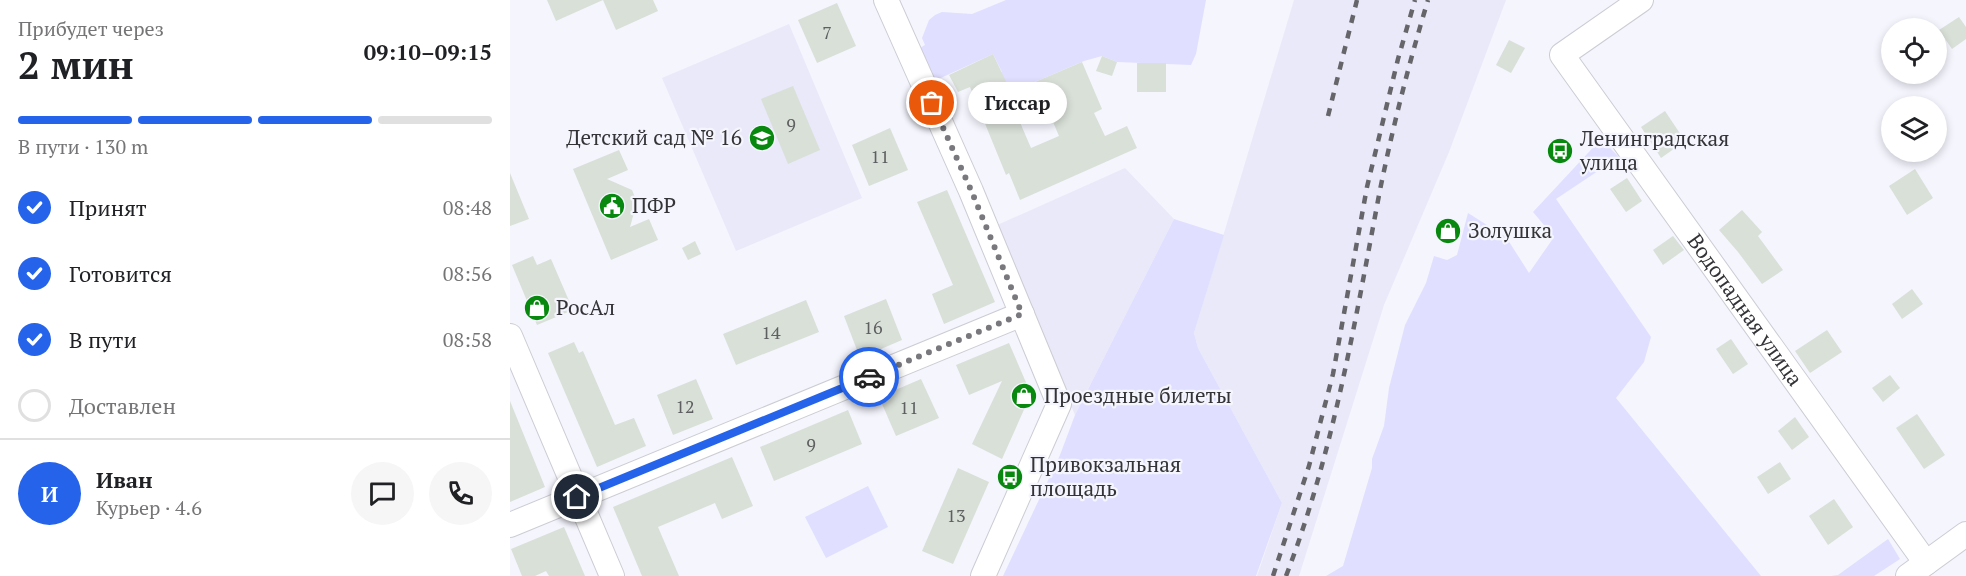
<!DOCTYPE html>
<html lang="ru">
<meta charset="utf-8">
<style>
:root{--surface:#fff;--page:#f6f6f6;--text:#202124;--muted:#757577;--line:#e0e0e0;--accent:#2563eb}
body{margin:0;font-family:"PT Serif",serif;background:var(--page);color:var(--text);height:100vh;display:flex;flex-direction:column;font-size:22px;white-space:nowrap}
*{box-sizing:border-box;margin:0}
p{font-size:20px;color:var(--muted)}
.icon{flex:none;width:33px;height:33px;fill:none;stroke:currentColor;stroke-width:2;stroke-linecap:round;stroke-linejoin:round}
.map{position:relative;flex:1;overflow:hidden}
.panel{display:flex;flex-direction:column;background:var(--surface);width:510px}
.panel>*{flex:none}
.buttons{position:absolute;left:1371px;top:18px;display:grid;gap:12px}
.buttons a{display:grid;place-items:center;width:66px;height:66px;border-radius:50%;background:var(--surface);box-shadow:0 3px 9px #0003;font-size:30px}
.pin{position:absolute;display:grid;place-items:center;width:51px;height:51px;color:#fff;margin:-26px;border:3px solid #fff;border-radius:50%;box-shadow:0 2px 6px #0007}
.courier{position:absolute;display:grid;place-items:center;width:60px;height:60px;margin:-30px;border:4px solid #2563eb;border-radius:50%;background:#fff;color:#222;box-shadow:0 2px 8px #0007}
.bubble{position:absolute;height:42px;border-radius:21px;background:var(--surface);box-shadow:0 3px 9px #0003;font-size:20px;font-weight:700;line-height:42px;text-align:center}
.overview em{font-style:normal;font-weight:700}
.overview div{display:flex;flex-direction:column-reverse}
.overview{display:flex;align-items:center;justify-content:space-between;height:102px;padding:0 18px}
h1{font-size:39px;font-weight:700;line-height:45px}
.bar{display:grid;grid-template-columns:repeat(4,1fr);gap:9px 6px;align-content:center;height:72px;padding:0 18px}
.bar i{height:8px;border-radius:4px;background:var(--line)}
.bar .active{background:var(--accent)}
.bar p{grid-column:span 4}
.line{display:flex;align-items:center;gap:15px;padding:0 18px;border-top:2px solid var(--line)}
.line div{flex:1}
.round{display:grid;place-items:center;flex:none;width:63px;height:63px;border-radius:32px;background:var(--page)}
ol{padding:0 18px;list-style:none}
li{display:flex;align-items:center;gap:18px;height:66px}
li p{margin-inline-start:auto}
li .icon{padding:6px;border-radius:50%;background:var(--accent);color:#fff;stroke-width:4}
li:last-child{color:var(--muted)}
li i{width:33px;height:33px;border:3px solid var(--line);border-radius:50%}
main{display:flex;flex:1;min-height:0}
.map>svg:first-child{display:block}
.built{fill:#e9e9f9}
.green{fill:#e0dfff}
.building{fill:#d9e0d8;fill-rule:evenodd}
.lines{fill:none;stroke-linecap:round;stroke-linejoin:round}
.minor-casing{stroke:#ccccd4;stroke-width:26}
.minor{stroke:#fff;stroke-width:24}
.rail{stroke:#65656a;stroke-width:4.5;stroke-dasharray:8 8;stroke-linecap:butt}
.done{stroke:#78787d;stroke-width:6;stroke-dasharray:0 10.8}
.route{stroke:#2563eb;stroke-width:8}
.labels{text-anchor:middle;stroke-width:4.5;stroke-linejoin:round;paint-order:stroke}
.number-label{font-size:18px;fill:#5d5f60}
.poi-label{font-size:21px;fill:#343438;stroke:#f5f5fe;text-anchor:start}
.street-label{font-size:21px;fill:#343438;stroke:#f5f5fe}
</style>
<main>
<section class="panel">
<div class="overview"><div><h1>2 мин</h1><p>Прибудет через</p></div><em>09:10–09:15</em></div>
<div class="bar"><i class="active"></i><i class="active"></i><i class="active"></i><i></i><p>В пути · 130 m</p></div>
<ol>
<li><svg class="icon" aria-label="check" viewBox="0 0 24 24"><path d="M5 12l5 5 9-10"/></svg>Принят<p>08:48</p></li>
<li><svg class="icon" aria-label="check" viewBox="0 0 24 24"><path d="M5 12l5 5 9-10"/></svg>Готовится<p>08:56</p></li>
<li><svg class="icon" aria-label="check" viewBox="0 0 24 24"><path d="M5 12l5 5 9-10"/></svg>В пути<p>08:58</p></li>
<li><i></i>Доставлен</li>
</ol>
<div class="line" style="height:108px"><b class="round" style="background:var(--accent);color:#fff">И</b><div><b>Иван</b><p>Курьер · 4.6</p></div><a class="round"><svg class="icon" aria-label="chat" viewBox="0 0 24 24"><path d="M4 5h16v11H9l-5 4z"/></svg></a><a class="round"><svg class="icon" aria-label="phone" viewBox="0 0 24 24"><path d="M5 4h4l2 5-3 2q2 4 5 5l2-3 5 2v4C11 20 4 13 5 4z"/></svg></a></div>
</section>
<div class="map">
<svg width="1456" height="576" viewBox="0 0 1456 576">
<rect width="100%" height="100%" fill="#f5f5fe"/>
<!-- built -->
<g class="built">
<polygon points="784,0 996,0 939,152 874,305 789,576 747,576 772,503 688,348 684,333"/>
<polygon points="279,24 352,198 226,251 152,78"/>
<polygon points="615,168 664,219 565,415 485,226"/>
</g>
<!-- green -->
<g class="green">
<polygon points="496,0 696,0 686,54 681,65 607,62 592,56 574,61 487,98 478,78 492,72 483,54 422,82 408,49 415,45 412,38 419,20 425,15 432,12 462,14"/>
<polygon points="1091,139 1109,157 1046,199 1141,337 1134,362 1106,398 1251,576 816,576 833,566 862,468 862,459 874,426 879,388 895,325 916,283 924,256 937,260 947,255 958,213 996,237 1019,273 1044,237 1023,212"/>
<polygon points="664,219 714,235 684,333 688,348 772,503 746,576 493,576 550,455 565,415"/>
<polygon points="358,486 378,527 316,558 295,517"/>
<polygon points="1378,539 1390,559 1364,576 1321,576 1328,575"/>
</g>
<!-- building -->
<g class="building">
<polygon points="37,0 143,0 148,11 106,30 93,0 46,21"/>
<polygon points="327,3 346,46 307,63 288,20"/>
<polygon points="1449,17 1456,27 1456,39 1442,49 1429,30"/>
<polygon points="999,40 1015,48 1001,73 986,65"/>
<path d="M483,54l18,38 71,-30 20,47 -8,4 11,23 22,-10 10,22 -117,52 -11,-27 -3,2 -36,-88 -12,5 -9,-17zM534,101l15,35 -28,12 -15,-35z"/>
<polygon points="592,56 607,62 602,76 586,71"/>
<rect x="627" y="63" width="29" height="29"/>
<polygon points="283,86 310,150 278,164 251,99"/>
<polygon points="1155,111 1175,141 1151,158 1131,127"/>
<polygon points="380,128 398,170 359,186 342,145"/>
<polygon points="109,150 118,170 97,179 122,190 127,202 120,227 139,219 148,240 101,260 63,169"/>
<polygon points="1405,169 1423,198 1397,215 1379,186"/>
<polygon points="0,173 19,219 0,226"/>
<polygon points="1117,178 1132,201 1116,212 1100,189"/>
<polygon points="437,190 485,302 434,324 422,294 443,285 407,202"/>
<polygon points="1232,210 1252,232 1248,236 1273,270 1252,284 1228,252 1209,230"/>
<polygon points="1163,236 1174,250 1153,265 1143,250"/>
<polygon points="185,241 191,254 178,260 172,248"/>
<polygon points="23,256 27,265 41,259 63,310 27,325 2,265"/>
<polygon points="1402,289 1413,304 1392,319 1382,304"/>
<polygon points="376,299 392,340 350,358 334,316"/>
<polygon points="296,300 309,332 226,365 213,334"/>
<polygon points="1317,330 1332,352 1300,373 1285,351"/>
<polygon points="1221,339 1238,364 1223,374 1206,349"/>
<polygon points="64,342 69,353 73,351 105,425 124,418 136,446 87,467 38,353"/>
<polygon points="499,343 521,394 492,459 462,444 492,381 459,395 446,365"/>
<polygon points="1380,375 1390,388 1373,402 1362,388"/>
<polygon points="186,379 203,419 163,435 147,395"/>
<polygon points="411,379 429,418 386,436 369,397"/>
<polygon points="0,401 35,487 0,502"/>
<polygon points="338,410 352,444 264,481 250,447"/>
<polygon points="1407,414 1435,455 1414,469 1386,428"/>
<polygon points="1285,417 1299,437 1282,450 1268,431"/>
<polygon points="222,457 243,506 212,519 205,503 148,527 169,576 132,576 103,507"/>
<polygon points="1270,462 1281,479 1258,494 1247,477"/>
<polygon points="448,468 479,482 443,564 412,551"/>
<polygon points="1324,499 1343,527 1318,545 1299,516"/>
<polygon points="54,527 75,576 39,576 36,571 25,576 12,576 1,549"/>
</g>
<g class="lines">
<!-- minor casing -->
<g class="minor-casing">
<g id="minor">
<polyline points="376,0 461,191 549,404 473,576"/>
<path id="s1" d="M1131,0l-79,55 364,508"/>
<polyline points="0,336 102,576"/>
<polyline points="0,525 512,314"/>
<polyline points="1398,576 1456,534"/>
</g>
</g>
<!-- minor -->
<use href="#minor" class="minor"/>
<!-- rail -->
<g class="rail">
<polyline points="818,116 847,0"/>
<polyline points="763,576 799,466 823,374 857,187 888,59 905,0"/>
<path d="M776,576c48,-125 69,-255 94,-386 13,-64 29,-127 48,-190"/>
</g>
</g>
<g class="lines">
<!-- done -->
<polyline class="done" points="359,377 512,314 461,190 422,103"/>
<!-- route -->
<polyline class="route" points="67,497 359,377"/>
</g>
<!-- icons -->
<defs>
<g id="school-disc" transform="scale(1.35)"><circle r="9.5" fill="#08880e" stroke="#f5f5fe"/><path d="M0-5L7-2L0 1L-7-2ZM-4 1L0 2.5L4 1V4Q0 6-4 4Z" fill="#fff"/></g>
<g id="bus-disc" transform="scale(1.35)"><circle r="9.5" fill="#08880e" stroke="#f5f5fe"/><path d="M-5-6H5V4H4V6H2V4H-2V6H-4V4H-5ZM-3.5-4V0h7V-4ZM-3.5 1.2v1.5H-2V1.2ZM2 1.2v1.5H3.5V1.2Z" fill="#fff"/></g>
<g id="civic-disc" transform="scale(1.35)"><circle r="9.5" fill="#08880e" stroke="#f5f5fe"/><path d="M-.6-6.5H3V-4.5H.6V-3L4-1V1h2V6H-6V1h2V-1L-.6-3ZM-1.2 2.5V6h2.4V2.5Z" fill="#fff"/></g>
<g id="shop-disc" transform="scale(1.35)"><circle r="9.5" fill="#08880e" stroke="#f5f5fe"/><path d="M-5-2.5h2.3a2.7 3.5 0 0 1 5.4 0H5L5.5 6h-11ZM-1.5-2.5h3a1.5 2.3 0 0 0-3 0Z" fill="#fff"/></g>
</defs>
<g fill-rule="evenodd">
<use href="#school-disc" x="252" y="138"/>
<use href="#bus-disc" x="1050" y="151"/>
<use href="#civic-disc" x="102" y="206"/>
<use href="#shop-disc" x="938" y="231"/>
<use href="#shop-disc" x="27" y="308"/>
<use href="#shop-disc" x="514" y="396"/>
<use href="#bus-disc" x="500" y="477"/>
</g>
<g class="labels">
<!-- number labels -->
<g class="number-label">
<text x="317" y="39">7</text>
<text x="281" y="131">9</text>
<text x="370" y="163">11</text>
<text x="363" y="334">16</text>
<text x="261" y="339">14</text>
<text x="175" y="413">12</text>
<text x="399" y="414">11</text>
<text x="301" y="451">9</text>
<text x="446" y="522">13</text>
</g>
<!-- poi labels -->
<g class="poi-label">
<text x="232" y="145" text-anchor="end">Детский сад № 16</text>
<text x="1070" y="146">Ленинградская<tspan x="1070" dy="24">улица</tspan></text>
<text x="122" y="213">ПФР</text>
<text x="958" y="238">Золушка</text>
<text x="46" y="315">РосАл</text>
<text x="534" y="403">Проездные билеты</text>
<text x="520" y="472">Привокзальная<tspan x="520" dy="24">площадь</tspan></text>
</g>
<!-- street labels -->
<g class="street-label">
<text dy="7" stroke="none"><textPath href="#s1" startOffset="410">Водопадная улица</textPath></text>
</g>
</g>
</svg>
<div class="buttons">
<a><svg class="icon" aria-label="locate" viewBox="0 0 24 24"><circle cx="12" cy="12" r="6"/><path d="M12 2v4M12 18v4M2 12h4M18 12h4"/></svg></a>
<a><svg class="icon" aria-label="layers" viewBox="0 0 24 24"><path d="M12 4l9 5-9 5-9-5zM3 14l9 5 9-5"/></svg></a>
</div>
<div class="pin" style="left:422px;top:103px;background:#ea580c"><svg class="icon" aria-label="bag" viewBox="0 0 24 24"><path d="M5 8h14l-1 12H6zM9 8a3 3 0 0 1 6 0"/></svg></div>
<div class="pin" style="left:67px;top:497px;background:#1f2937"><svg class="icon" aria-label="home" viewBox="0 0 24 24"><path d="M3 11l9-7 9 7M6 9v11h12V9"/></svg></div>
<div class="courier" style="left:359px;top:377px"><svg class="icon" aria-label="car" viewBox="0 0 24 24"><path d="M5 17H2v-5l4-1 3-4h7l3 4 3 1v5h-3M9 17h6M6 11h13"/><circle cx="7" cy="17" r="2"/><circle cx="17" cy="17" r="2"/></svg></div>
<div class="bubble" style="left:458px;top:82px;width:99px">Гиссар</div>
</div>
</main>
